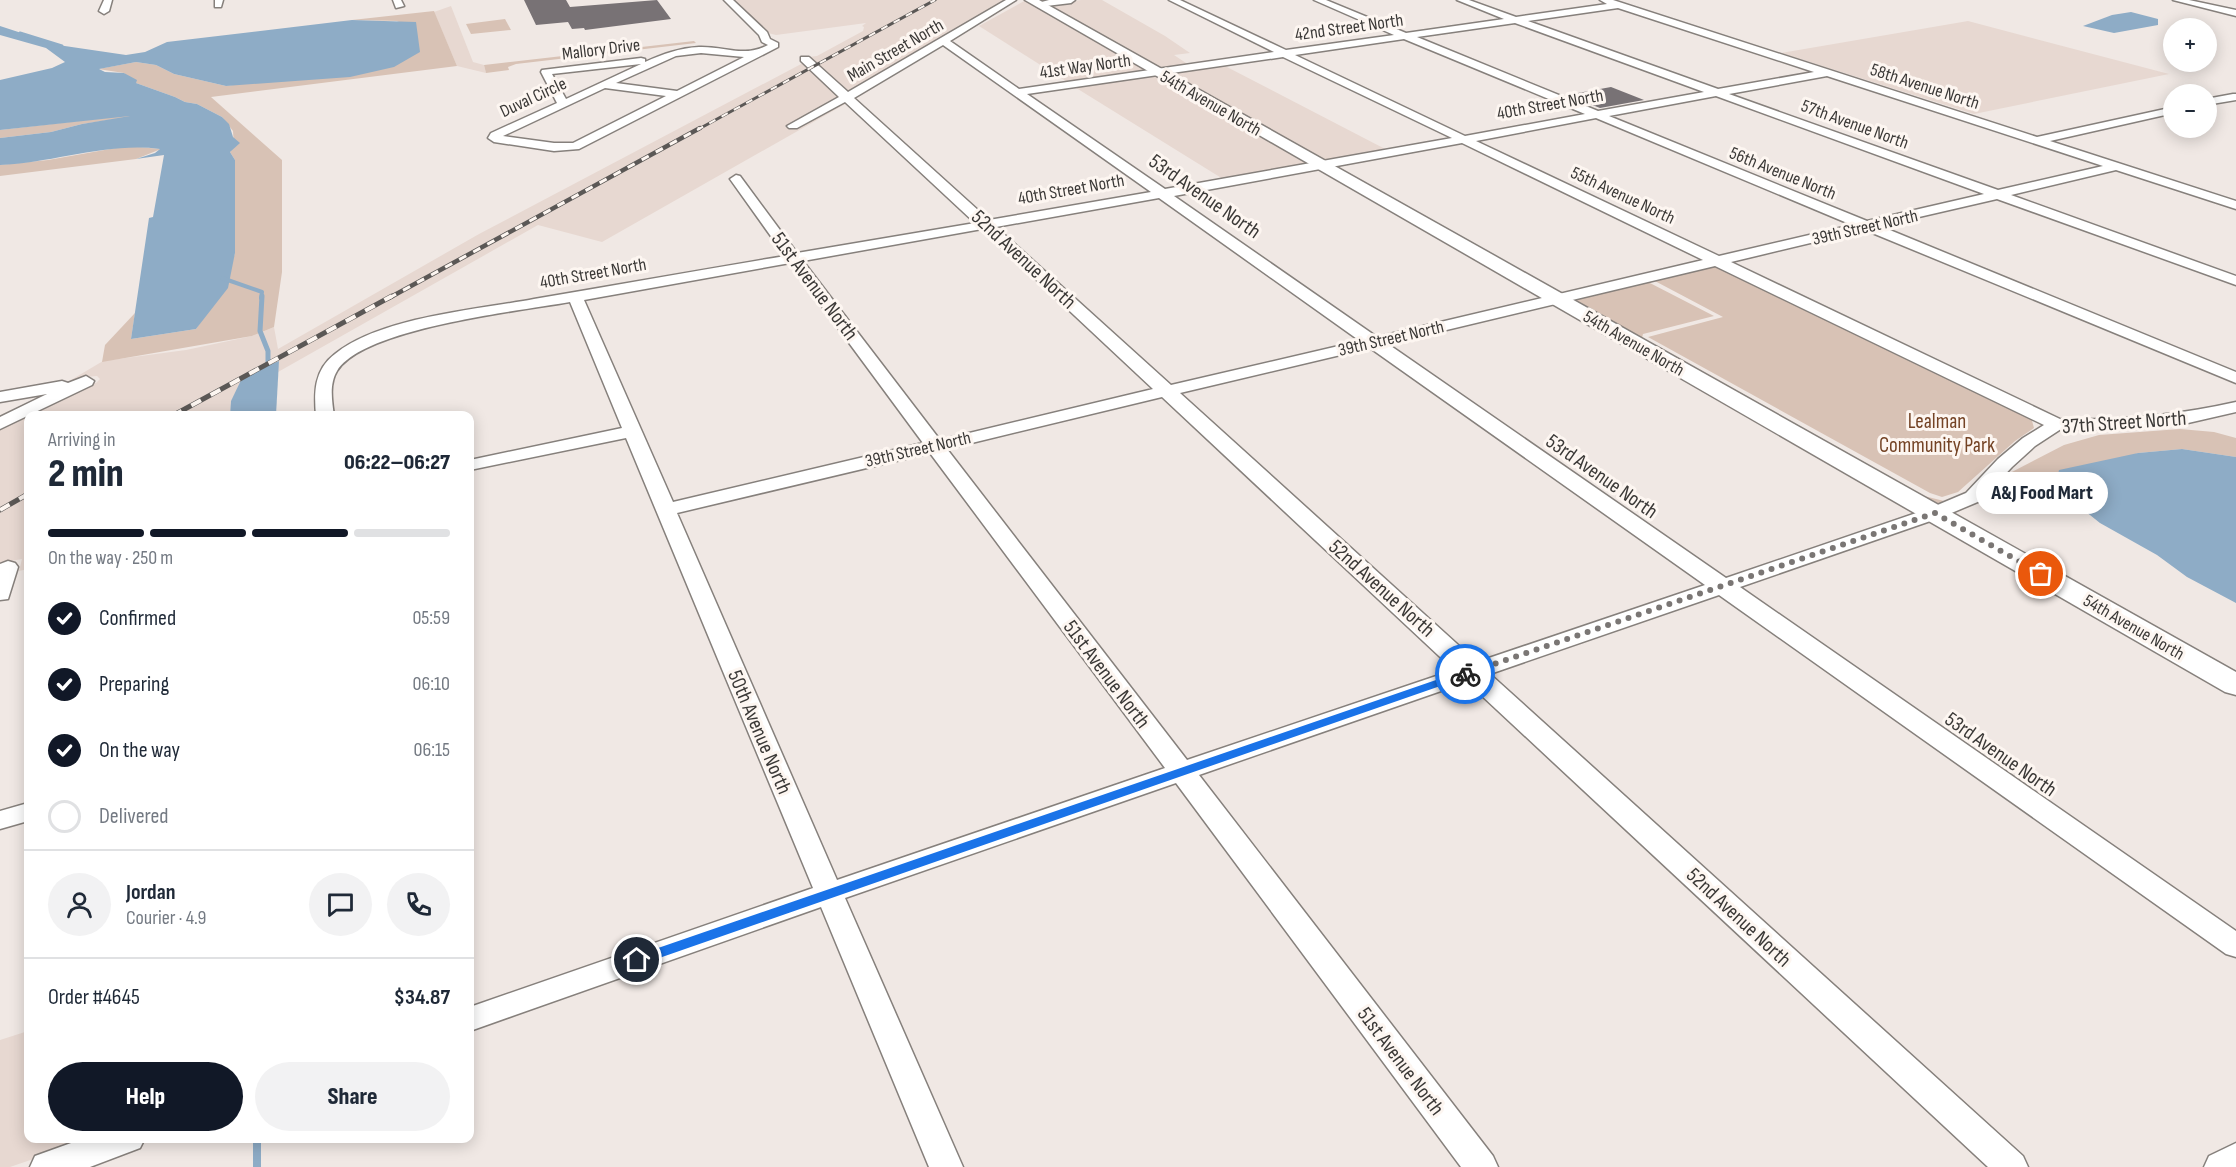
<!DOCTYPE html>
<meta charset="utf-8">
<style>
:root{--surface:#fff;--page:#f2f2f3;--text:#1f2937;--muted:#747a83;--line:#e0e1e3;--accent:#111827}
body{margin:0;font-family:"Sofia Sans Condensed",sans-serif;background:var(--page);color:var(--text);height:100vh;display:flex;flex-direction:column;font-size:22px;white-space:nowrap}
*{box-sizing:border-box;margin:0}
p{font-size:20px;color:var(--muted)}
.icon{flex:none;width:33px;height:33px;fill:none;stroke:currentColor;stroke-width:2;stroke-linecap:round;stroke-linejoin:round}
.map{position:relative;flex:1;overflow:hidden}
.details{position:absolute;left:24px;top:411px;width:450px;height:732px;display:flex;flex-direction:column;background:var(--surface);border-radius:12px;box-shadow:0 3px 15px #0003}
.details>*{flex:none}
.tools{position:absolute;left:2163px;top:18px;display:grid;gap:12px}
.tools a{display:grid;place-items:center;width:54px;height:54px;border-radius:50%;background:var(--surface);box-shadow:0 3px 15px #0003;font-size:30px}
.pin{position:absolute;display:grid;place-items:center;width:51px;height:51px;color:#fff;margin:-26px;border:3px solid #fff;border-radius:50%;box-shadow:0 2px 6px #0007}
.courier{position:absolute;display:grid;place-items:center;width:60px;height:60px;margin:-30px;border:4px solid #1a73e8;border-radius:50%;background:#fff;color:#222;box-shadow:0 2px 8px #0007}
.bubble{position:absolute;height:42px;border-radius:21px;background:var(--surface);box-shadow:0 3px 15px #0003;font-size:20px;font-weight:800;line-height:42px;text-align:center}
.head em{font-style:normal;font-weight:800}
.head div{display:flex;flex-direction:column-reverse}
.head{display:flex;align-items:center;justify-content:space-between;height:102px;padding:0 24px}
h1{font-size:39px;font-weight:800;line-height:45px}
.bar{display:grid;grid-template-columns:repeat(4,1fr);gap:9px 6px;align-content:center;height:72px;padding:0 24px}
.bar i{height:8px;border-radius:4px;background:var(--line)}
.bar .selected{background:var(--accent)}
.bar p{grid-column:span 4}
.line{display:flex;align-items:center;gap:15px;padding:0 24px;border-top:2px solid var(--line)}
.line div{flex:1}
.round{display:grid;place-items:center;flex:none;width:63px;height:63px;border-radius:32px;background:var(--page)}
ol{padding:0 24px;list-style:none}
li{display:flex;align-items:center;gap:18px;height:66px}
li p{margin-inline-start:auto}
li .icon{padding:6px;border-radius:50%;background:var(--accent);color:#fff;stroke-width:4}
li:last-child{color:var(--muted)}
li i{width:33px;height:33px;border:3px solid var(--line);border-radius:50%}
.button{display:flex;gap:12px;margin-top:auto;padding:12px 24px}
.button a{flex:1;height:69px;border-radius:36px;background:var(--accent);color:#fff;font-size:24px;font-weight:800;line-height:69px;text-align:center}
.button a+a{background:var(--page);color:var(--text)}
.map>svg:first-child{display:block}
.built{fill:#e7d8d1}
.green{fill:#d8c2b5}
.water{fill:#8eacc6}
.lines{fill:none;stroke-linecap:round;stroke-linejoin:round}
.stream-far3{stroke:#8eacc6;stroke-width:3}
.stream-far2{stroke:#8eacc6;stroke-width:4}
.stream-far1{stroke:#8eacc6;stroke-width:5}
.stream{stroke:#8eacc6;stroke-width:8}
.building{fill:#787275}
.minor-casing{stroke:#86807c;stroke-width:3}
.major-casing{stroke:#86807c;stroke-width:3}
.minor{fill:#fff;fill-rule:evenodd}
.major{fill:#fff;fill-rule:evenodd}
.rail-far2-casing{stroke:#5b5856;stroke-width:3}
.rail-far1-casing{stroke:#5b5856;stroke-width:4.5}
.rail-casing{stroke:#5b5856;stroke-width:5}
.rail-far2{stroke:#fdf6f1;stroke-width:2;stroke-dasharray:7;stroke-linecap:butt}
.rail-far1{stroke:#fdf6f1;stroke-width:3;stroke-dasharray:8;stroke-linecap:butt}
.rail{stroke:#fdf6f1;stroke-width:4;stroke-dasharray:11;stroke-linecap:butt}
.route{fill:#1a73e8}
.done{stroke:#7a7674;stroke-width:6;stroke-dasharray:0 10.8}
.labels{text-anchor:middle;stroke-width:6;stroke-linejoin:round;paint-order:stroke}
.far-street-label{font-size:18px;fill:#3b3937;stroke:#fdf6f1}
.street-label{font-size:21px;fill:#3b3937;stroke:#fdf6f1}
.park-label{font-size:21px;fill:#744325;stroke:#fdf6f1}
</style>
<div class="map">
<svg width="2236" height="1167" viewBox="0 0 2236 1167">
<rect width="100%" height="100%" fill="#f0e8e4"/>
<!-- built -->
<g class="built">
<polygon points="734,0 1007,0 849,93 809,57 817,56 863,31 864,27 862,26 866,23 776,35 768,33"/>
<polygon points="1026,0 1149,71 1069,83 979,26"/>
<polygon points="1081,0 1102,0 1165,36 1190,53 1174,55 1189,65 1159,70 1045,5"/>
<polygon points="451,6 473,62 484,65 486,73 457,66 434,12"/>
<polygon points="1968,21 2169,74 1974,114 1781,53"/>
<polygon points="803,63 841,98 785,127 795,128 845,102 847,103 602,242 538,225 278,372 279,362 231,401 230,415 28,416 28,569 19,571 22,559 0,563 0,429 90,384 96,383 100,379 97,376 86,377 66,383 103,361 186,350 252,336 274,327 278,349 479,234"/>
<polygon points="1225,66 1389,151 1322,163 1164,73"/>
<polygon points="1154,74 1311,165 1223,179 1073,86"/>
<polygon points="28,1031 28,1138 92,1139 10,1167 0,1167 0,1040"/>
</g>
<!-- green -->
<g class="green">
<polygon points="434,11 457,66 211,97 282,160 282,272 274,327 252,336 102,362 105,345 135,313 131,339 196,329 209,310 230,269 235,253 235,160 230,152 234,147 233,131 222,117 197,104 185,102 175,97 136,83 124,73 98,69 136,62 156,65 174,74 226,86 254,82 399,21 352,20"/>
<polygon points="505,19 511,30 471,34 466,24"/>
<polygon points="694,41 696,43 516,64 508,67 509,70 486,73 484,65"/>
<polygon points="130,115 130,117 82,124 51,132 0,138 0,130"/>
<polygon points="127,146 161,149 136,159 0,176 0,165 48,160"/>
<polygon points="1720,264 2031,417 2034,428 2015,441 1958,492 1942,497 1930,493 1648,337 1723,317 1653,280"/>
<polygon points="1648,282 1714,316 1643,334 1642,338 1924,496 1944,501 1933,506 1569,301"/>
<polygon points="2180,429 2214,432 2236,438 2236,457 2182,449 2138,453 2056,487 2062,493 2008,474 2064,445 2099,435"/>
</g>
<!-- water -->
<g class="water">
<polygon points="2131,12 2158,19 2158,25 2114,33 2083,26 2112,15"/>
<path d="M352,20l64,2 4,30 -26,15 -44,10 -124,9 -52,-12 -18,-9 -20,-3 -37,7 6,3 19,1 13,7 -1,3 39,14 10,5 12,2 25,13 7,7 4,13 7,6 -10,9 5,8v93l-7,35 -32,41 -65,10 18,-121 4,-1 11,-62 -28,4 19,-6 5,-4c-53,-7 -106,14 -160,16v-27l51,-6 31,-8 48,-8 -130,14v-50l52,-12 13,-6 -19,-14 -46,-13v-9l58,19 68,10 19,-3 22,-10z"/>
<polygon points="279,361 276,415 230,415 231,401 243,376"/>
<polygon points="2182,449 2236,457 2236,603 2187,577 2157,555 2100,523 2055,487 2059,470 2138,453"/>
</g>
<g class="lines">
<!-- stream-far3 -->
<polyline class="stream-far3" points="20,33 62,46"/>
<!-- stream-far2 -->
<polyline class="stream-far2" points="222,278 262,292 261,298"/>
<!-- stream-far1 -->
<polyline class="stream-far1" points="262,296 260,331 268,351 268,373"/>
<!-- stream -->
<polyline class="stream" points="257,1138 257,1167"/>
</g>
<!-- building -->
<g class="building">
<polygon points="524,0 566,0 570,7 657,0 671,19 585,30 584,28 572,29 568,22 536,25"/>
<polygon points="1611,87 1644,100 1600,108 1567,95"/>
</g>
<g class="lines">
<!-- minor casing -->
<g class="minor-casing">
<g id="minor">
<polygon points="104,0 112,0 109,11 104,14 99,11"/>
<polygon points="215,0 223,0 221,7 215,7"/>
<polygon points="393,0 401,0 404,6 396,8"/>
<path d="M724,0h9l34,32 3,7 8,4v4l-199,102 -25,2 -60,-9 -6,-4 3,-5 66,-30 -16,-31 1,-2 99,-12 4,1v3c18,-8 34,-14 54,-15 26,-1 44,11 69,-2l-6,-3 -3,-7zM701,53l43,4 -67,34 -61,-8 60,-27zM641,64l-75,35 -14,-25zM605,88l61,8 -93,47h-19l-51,-7z"/>
<path d="M1006,0h10l-66,41 69,48 255,-37 -105,-52h11l106,50 108,-15 -80,-35h12l80,33 98,-14 -47,-19h12l47,17 91,-13 -7,-4h13l424,137 137,-30v6l-124,28 186,60v8l-120,-39 -105,25 225,81v9l-239,-86 -117,27 356,146v11l-371,-153 -134,32 329,157c59,2 118,-4 176,-17v10l-48,11 -100,7 -27,-1 -26,17 -23,21 -32,34 -38,16 -202,70 496,344v26l-10,-3 -507,-359 -229,79 533,482 5,11h-40l-521,-485 -268,93 294,381 5,11h-37l-285,-384 -331,115 118,269h-34l-108,-260 -351,124v-24l343,-119 -187,-450 -156,32v-10l152,-32 -52,-126c-50,9 -207,26 -233,69 -8,13 -5,30 -3,45h-18c-2,-24 -2,-46 19,-62 46,-37 141,-44 199,-55 83,-14 167,-29 251,-43l-55,-77 6,-4 4,1 57,77 178,-30 -130,-121 -48,26h-8l-2,-2 52,-29 -38,-36v-4h8l39,35zM1618,8l196,64 -96,17 -190,-68zM1515,23l189,69 -106,19 -181,-74zM1404,39l181,75 -120,22 -170,-81zM943,45l208,147 -162,28 -135,-122zM1283,57l169,81 -287,51 -138,-95zM1827,76l276,90 -105,24 -269,-96zM1716,96l268,98 -117,27 -258,-105zM1596,118l256,107 -133,31 -243,-115zM1462,143l241,117 -326,77 -203,-141zM1159,198l201,143 -189,44 -175,-158zM982,229l171,160 -213,51 -137,-179zM790,263l133,180 -250,59 -89,-202zM1715,266l329,159 -21,13 -25,21 -32,34 -38,16 -202,69 -338,-234zM1370,348l335,237 -228,77 -297,-269zM1162,397l292,273 -267,90 -240,-311zM930,453l235,315 -328,112 -160,-367z"/>
<polygon points="1049,0 1075,0 1071,3 1038,7 1034,4"/>
<polygon points="2173,0 2189,0 2236,10 2236,16"/>
<polygon points="2233,94 2236,94 2236,100 2206,105 2206,99"/>
<polygon points="86,376 94,381 92,385 0,429 0,417 47,394 0,402 0,392 62,381 68,383"/>
<polygon points="8,561 15,563 18,567 8,599 0,600 0,564"/>
<polygon points="28,803 28,821 0,829 0,811"/>
<polygon points="85,1138 145,1138 140,1148 90,1167 30,1167 35,1156"/>
<polygon points="2236,1143 2236,1167 2204,1167 2209,1156"/>
</g>
</g>
<!-- major casing -->
<g class="major-casing">
<polygon id="major" points="1025,0 1039,0 2236,672 2236,695 2225,692"/>
</g>
<!-- minor -->
<use href="#minor" class="minor"/>
<!-- major -->
<use href="#major" class="major"/>
<!-- rail-far2 casing -->
<g class="rail-far2-casing">
<polyline id="rail-far2" points="697,130 935,0"/>
</g>
<!-- rail-far1 casing -->
<g class="rail-far1-casing">
<polyline id="rail-far1" points="389,298 700,128"/>
</g>
<!-- rail casing -->
<g class="rail-casing">
<g id="rail">
<polyline points="172,416 392,296"/>
<polyline points="0,510 28,494"/>
</g>
</g>
<!-- rail-far2 -->
<use href="#rail-far2" class="rail-far2"/>
<!-- rail-far1 -->
<use href="#rail-far1" class="rail-far1"/>
<!-- rail -->
<use href="#rail" class="rail"/>
</g>
<!-- route -->
<polygon class="route" points="1465,670 1469,671 1469,676 642,964 637,966 630,960 632,957"/>
<g class="lines">
<!-- done -->
<polyline class="done" points="1465,674 1935,513 2041,574"/>
</g>
<g class="labels">
<!-- far-street labels -->
<g class="far-street-label">
<text transform="translate(1349 27) rotate(-8)" y="6">42nd Street North</text>
<text transform="translate(601 49) rotate(-7)" y="6">Mallory Drive</text>
<text transform="translate(895 50) rotate(-30)" y="6">Main Street North</text>
<text transform="translate(1085 66) rotate(-8)" y="6">41st Way North</text>
<text transform="translate(1925 86) rotate(18)" y="6">58th Avenue North</text>
<text transform="translate(533 97) rotate(-25)" y="6">Duval Circle</text>
<text transform="translate(1211 103) rotate(30)" y="6">54th Avenue North</text>
<text transform="translate(1550 104) rotate(-10)" y="6">40th Street North</text>
<text transform="translate(1855 124) rotate(20)" y="6">57th Avenue North</text>
<text transform="translate(1783 173) rotate(22)" y="6">56th Avenue North</text>
<text transform="translate(1071 189) rotate(-10)" y="6">40th Street North</text>
<text transform="translate(1623 195) rotate(25)" y="6">55th Avenue North</text>
<text transform="translate(1865 227) rotate(-13)" y="6">39th Street North</text>
<text transform="translate(593 273) rotate(-10)" y="6">40th Street North</text>
<text transform="translate(1391 338) rotate(-13)" y="6">39th Street North</text>
<text transform="translate(1634 343) rotate(30)" y="6">54th Avenue North</text>
<text transform="translate(918 449) rotate(-13)" y="6">39th Street North</text>
<text transform="translate(2134 627) rotate(30)" y="6">54th Avenue North</text>
</g>
<!-- street labels -->
<g class="street-label">
<text transform="translate(1205 196) rotate(35)" y="7">53rd Avenue North</text>
<text transform="translate(1024 259) rotate(43)" y="7">52nd Avenue North</text>
<text transform="translate(815 286) rotate(53)" y="7">51st Avenue North</text>
<text transform="translate(2124 422) rotate(-4)" y="7">37th Street North</text>
<text transform="translate(1602 476) rotate(35)" y="7">53rd Avenue North</text>
<text transform="translate(1382 588) rotate(42)" y="7">52nd Avenue North</text>
<text transform="translate(1107 674) rotate(53)" y="7">51st Avenue North</text>
<text transform="translate(760 732) rotate(67)" y="7">50th Avenue North</text>
<text transform="translate(2001 754) rotate(35)" y="7">53rd Avenue North</text>
<text transform="translate(1739 917) rotate(43)" y="7">52nd Avenue North</text>
<text transform="translate(1401 1061) rotate(53)" y="7">51st Avenue North</text>
</g>
<!-- park labels -->
<g class="park-label">
<text x="1937" y="428">Lealman<tspan x="1937" dy="24">Community Park</tspan></text>
</g>
</g>
</svg>
<div class="tools">
<a>+</a>
<a>−</a>
</div>
<div class="pin" style="left:2041px;top:574px;background:#ea580c"><svg class="icon" aria-label="bag" viewBox="0 0 24 24"><path d="M5 8h14l-1 12H6zM9 8a3 3 0 0 1 6 0"/></svg></div>
<div class="pin" style="left:637px;top:960px;background:#1f2937"><svg class="icon" aria-label="home" viewBox="0 0 24 24"><path d="M3 11l9-7 9 7M6 9v11h12V9"/></svg></div>
<div class="courier" style="left:1465px;top:674px"><svg class="icon" aria-label="bike" viewBox="0 0 24 24"><circle cx="6" cy="16" r="4"/><circle cx="18" cy="16" r="4"/><path d="M6 16l4-8h5l3 8M10 8l3 8H6M13 5h3"/></svg></div>
<div class="bubble" style="left:1976px;top:472px;width:132px">A&amp;J Food Mart</div>
<section class="details">
<div class="head"><div><h1>2 min</h1><p>Arriving in</p></div><em>06:22–06:27</em></div>
<div class="bar"><i class="selected"></i><i class="selected"></i><i class="selected"></i><i></i><p>On the way · 250 m</p></div>
<ol>
<li><svg class="icon" aria-label="check" viewBox="0 0 24 24"><path d="M5 12l5 5 9-10"/></svg>Confirmed<p>05:59</p></li>
<li><svg class="icon" aria-label="check" viewBox="0 0 24 24"><path d="M5 12l5 5 9-10"/></svg>Preparing<p>06:10</p></li>
<li><svg class="icon" aria-label="check" viewBox="0 0 24 24"><path d="M5 12l5 5 9-10"/></svg>On the way<p>06:15</p></li>
<li><i></i>Delivered</li>
</ol>
<div class="line" style="height:108px"><a class="round"><svg class="icon" aria-label="person" viewBox="0 0 24 24"><circle cx="12" cy="8" r="4"/><path d="M4 21q1-7 8-7t8 7"/></svg></a><div><b>Jordan</b><p>Courier · 4.9</p></div><a class="round"><svg class="icon" aria-label="chat" viewBox="0 0 24 24"><path d="M4 5h16v11H9l-5 4z"/></svg></a><a class="round"><svg class="icon" aria-label="phone" viewBox="0 0 24 24"><path d="M5 4h4l2 5-3 2q2 4 5 5l2-3 5 2v4C11 20 4 13 5 4z"/></svg></a></div>
<div class="line" style="height:78px"><div>Order #4645</div><b>$34.87</b></div>
<div class="button"><a>Help</a><a>Share</a></div>
</section>
</div>
